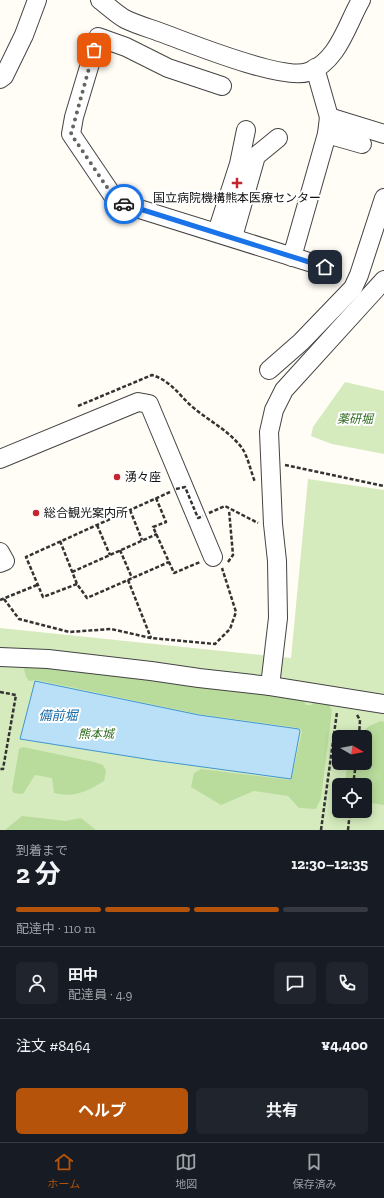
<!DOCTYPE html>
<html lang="ja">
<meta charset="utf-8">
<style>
:root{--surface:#171b24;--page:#20242c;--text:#f1f3f6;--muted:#9ea1a6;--line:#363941;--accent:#b45309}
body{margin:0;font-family:"Zilla Slab","Noto Sans JP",serif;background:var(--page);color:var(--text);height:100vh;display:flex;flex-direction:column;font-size:15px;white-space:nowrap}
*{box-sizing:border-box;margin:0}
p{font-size:13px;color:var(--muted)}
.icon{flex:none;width:22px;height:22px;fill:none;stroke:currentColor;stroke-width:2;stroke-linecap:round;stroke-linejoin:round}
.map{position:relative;height:830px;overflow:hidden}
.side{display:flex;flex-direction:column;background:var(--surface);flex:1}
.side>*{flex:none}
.needle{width:26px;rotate:99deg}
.buttons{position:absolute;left:332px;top:730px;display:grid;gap:8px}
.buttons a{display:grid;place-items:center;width:40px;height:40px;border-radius:6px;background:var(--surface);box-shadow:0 2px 10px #0003;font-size:20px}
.pin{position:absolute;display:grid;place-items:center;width:34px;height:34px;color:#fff;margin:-17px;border-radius:8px;box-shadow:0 2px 6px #0006}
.courier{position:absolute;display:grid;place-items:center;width:40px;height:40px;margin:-20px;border:3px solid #1a73e8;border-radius:50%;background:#fff;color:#222;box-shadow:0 1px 5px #0007}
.head em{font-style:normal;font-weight:700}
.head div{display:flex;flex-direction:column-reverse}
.head{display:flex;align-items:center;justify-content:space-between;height:68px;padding:0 16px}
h1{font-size:26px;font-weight:700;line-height:30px}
.bar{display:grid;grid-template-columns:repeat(4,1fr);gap:6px 4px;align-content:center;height:48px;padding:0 16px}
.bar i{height:5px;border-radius:3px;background:var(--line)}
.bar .on{background:var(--accent)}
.bar p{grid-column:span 4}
.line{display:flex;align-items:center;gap:10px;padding:0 16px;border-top:1px solid var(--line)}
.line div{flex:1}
.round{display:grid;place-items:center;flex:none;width:42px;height:42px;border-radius:6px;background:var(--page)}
.action{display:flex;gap:8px;margin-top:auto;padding:8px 16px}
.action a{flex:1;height:46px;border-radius:6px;background:var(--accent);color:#fff;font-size:16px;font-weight:700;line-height:46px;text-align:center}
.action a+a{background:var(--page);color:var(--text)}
.tab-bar{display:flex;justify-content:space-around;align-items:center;height:56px;border-top:1px solid var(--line);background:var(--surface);font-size:11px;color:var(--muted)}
.tab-bar a{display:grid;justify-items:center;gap:2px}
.tab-bar .on{color:var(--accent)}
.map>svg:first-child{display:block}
.green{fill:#d5ebbd;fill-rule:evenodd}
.forest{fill:#b9dc9c}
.water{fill:#b9e0f7;stroke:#3f96cf}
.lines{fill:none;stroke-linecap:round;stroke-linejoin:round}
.minor-casing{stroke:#444;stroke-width:20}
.path{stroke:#333;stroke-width:2.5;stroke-dasharray:4 2;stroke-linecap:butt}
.minor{stroke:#fff;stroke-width:18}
.path-bridge{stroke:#333;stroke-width:2.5;stroke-dasharray:4 2;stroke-linecap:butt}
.done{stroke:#646461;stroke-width:4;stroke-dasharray:0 7.2}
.route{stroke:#1a73e8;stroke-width:5}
.poi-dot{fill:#c4262e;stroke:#fff;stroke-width:1.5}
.labels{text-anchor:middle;stroke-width:4;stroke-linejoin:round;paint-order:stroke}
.poi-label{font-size:12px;fill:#111;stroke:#fff;text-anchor:start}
.park-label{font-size:12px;font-style:italic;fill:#2f6b1f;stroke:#fff}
.water-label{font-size:13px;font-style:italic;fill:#1768a6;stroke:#fff}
</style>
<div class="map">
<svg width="384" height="830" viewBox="0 0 384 830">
<rect width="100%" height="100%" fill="#fffdf5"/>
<!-- green -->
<g class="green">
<polygon points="345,382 384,391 384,454 332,444 311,436 313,427"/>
<path d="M308,479l76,11v340h-384v-202l291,30zM339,737h26v26h-26zM339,785h26v26h-26z"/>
</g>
<!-- forest -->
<g class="forest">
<polygon points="30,663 301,695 306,705 311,705 317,700 328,702 332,711 321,798 316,809 299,808 288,796 254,791 221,805 191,787 194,773 201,769 291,780 302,731 299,728 198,714 37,680 29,681 26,677 24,669"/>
<polygon points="381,721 384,722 384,805 365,802 365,785 345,785 347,763 365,763 365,737 358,737 369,726"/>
<path d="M23,747l71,15 9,3 3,6 -2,10c-17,10 -28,17 -50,12l-2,-15 -17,-3 -12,19 -9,-1 -2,-3 7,-41z"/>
<polygon points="22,816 66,821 81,818 96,830 5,830"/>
</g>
<!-- water -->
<polygon class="water" points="35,681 199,715 299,729 300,731 291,779 152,760 20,739"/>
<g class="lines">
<!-- minor casing -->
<g class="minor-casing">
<g id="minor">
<path d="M100,0c8,6 16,14 25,19 12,6 27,10 40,15 27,10 118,47 143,38 30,-10 39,-48 53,-72"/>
<polyline points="315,68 329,117"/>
<polyline points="0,79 4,76 24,35 37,0"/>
<polyline points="222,86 168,68 126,47 98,37 74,117 71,134 117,202 325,267"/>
<polyline points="327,134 362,144"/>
<polyline points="217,232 239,164 246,130"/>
<polyline points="233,237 256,156 278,138"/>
<polyline points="292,257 327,134 329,117 384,134"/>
<polyline points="269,370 301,342 353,288 359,275 384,198"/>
<polyline points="0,459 138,402 149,404 213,557"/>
<polyline points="0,552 5,561 0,563"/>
<polyline points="0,657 48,659 151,671 199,678 270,686 384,704"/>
<polyline points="270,686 278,618 277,561 273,524 269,432 274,410 284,390 384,280"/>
</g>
</g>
<!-- path -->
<g class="path">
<path d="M78,406l74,-31c20,6 28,22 43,34 16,13 34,22 47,39 6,9 9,24 13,34"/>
<polyline points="285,465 384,486"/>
<polyline points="156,498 166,522 153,527 174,573 200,562"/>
<polyline points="102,510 106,520"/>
<polyline points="130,510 142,540"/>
<polyline points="209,513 225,506 258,523"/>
<polyline points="97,525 110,555"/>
<polyline points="60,541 77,584 87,598 169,562"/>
<polyline points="120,550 132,578"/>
<polyline points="228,562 233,555 229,510"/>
<polyline points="72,572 157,534"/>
<polyline points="128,580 151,638"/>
<polyline points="77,584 43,597 26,557 170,492"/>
<polyline points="4,599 19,619 69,632 111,629 151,638 215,644 230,629 236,612 222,568"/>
<polyline points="0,600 37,585"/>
<polyline points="0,692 16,695 3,769 0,769"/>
<polyline points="357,715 360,720 359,737"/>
<polyline points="353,785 356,763"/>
<polyline points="321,830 337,712"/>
<polyline points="348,830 350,811"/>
</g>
<!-- minor -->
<use href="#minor" class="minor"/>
<!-- path-bridge -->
<polyline class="path-bridge" points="176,489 185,487 198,518 203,516"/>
</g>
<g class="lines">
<!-- done -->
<polyline class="done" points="94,50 71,134 117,202 124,204"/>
<!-- route -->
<polyline class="route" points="124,204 325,267"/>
</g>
<!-- markers -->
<g class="poi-dot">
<path d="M235 177h4v4h4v4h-4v4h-4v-4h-4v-4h4z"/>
<circle cx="117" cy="477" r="4"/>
<circle cx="36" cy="513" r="4"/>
</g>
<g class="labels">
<!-- poi labels -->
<g class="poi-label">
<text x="237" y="202" text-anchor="middle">国立病院機構熊本医療センター</text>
<text x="125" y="481">湧々座</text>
<text x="44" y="517">総合観光案内所</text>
</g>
<!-- park labels -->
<g class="park-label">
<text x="355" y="423">薬研堀</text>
<text x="96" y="738">熊本城</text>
</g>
<!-- water labels -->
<g class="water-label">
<text x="58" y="720">備前堀</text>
</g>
</g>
</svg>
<div class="buttons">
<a><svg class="needle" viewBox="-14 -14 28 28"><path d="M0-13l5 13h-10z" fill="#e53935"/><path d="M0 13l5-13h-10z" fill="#9ea1a6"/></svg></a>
<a><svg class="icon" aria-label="locate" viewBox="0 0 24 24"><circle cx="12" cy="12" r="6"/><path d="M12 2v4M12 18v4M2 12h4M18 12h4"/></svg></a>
</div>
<div class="pin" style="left:94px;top:50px;background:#ea580c"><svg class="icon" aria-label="bag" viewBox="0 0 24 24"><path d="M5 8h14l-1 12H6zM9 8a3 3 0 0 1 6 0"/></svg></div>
<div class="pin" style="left:325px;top:267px;background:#1f2937"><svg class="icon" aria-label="home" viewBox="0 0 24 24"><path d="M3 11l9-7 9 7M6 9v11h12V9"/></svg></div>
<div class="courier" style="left:124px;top:204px"><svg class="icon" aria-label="car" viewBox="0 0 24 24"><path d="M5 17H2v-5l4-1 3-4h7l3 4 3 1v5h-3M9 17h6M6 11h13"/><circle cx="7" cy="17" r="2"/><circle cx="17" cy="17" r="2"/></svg></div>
</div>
<section class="side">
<div class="head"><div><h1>2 分</h1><p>到着まで</p></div><em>12:30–12:35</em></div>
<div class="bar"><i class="on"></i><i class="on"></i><i class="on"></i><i></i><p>配達中 · 110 m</p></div>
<div class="line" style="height:72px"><a class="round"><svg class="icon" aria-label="person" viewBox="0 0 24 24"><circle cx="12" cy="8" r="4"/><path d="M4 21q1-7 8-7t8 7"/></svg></a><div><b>田中</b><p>配達員 · 4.9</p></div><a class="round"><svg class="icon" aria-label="chat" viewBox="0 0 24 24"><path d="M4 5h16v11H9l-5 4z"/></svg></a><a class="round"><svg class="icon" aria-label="phone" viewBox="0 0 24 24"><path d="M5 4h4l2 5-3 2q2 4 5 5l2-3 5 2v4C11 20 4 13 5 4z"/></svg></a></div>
<div class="line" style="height:52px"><div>注文 #8464</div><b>¥4,400</b></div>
<div class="action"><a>ヘルプ</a><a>共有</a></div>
</section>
<nav class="tab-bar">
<a class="on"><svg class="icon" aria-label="home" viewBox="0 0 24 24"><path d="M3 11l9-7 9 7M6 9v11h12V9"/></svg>ホーム</a>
<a><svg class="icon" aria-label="map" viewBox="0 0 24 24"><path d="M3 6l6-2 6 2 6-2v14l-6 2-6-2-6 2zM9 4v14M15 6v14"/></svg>地図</a>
<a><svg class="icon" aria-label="saved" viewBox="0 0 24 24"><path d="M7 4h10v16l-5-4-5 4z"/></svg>保存済み</a>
</nav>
